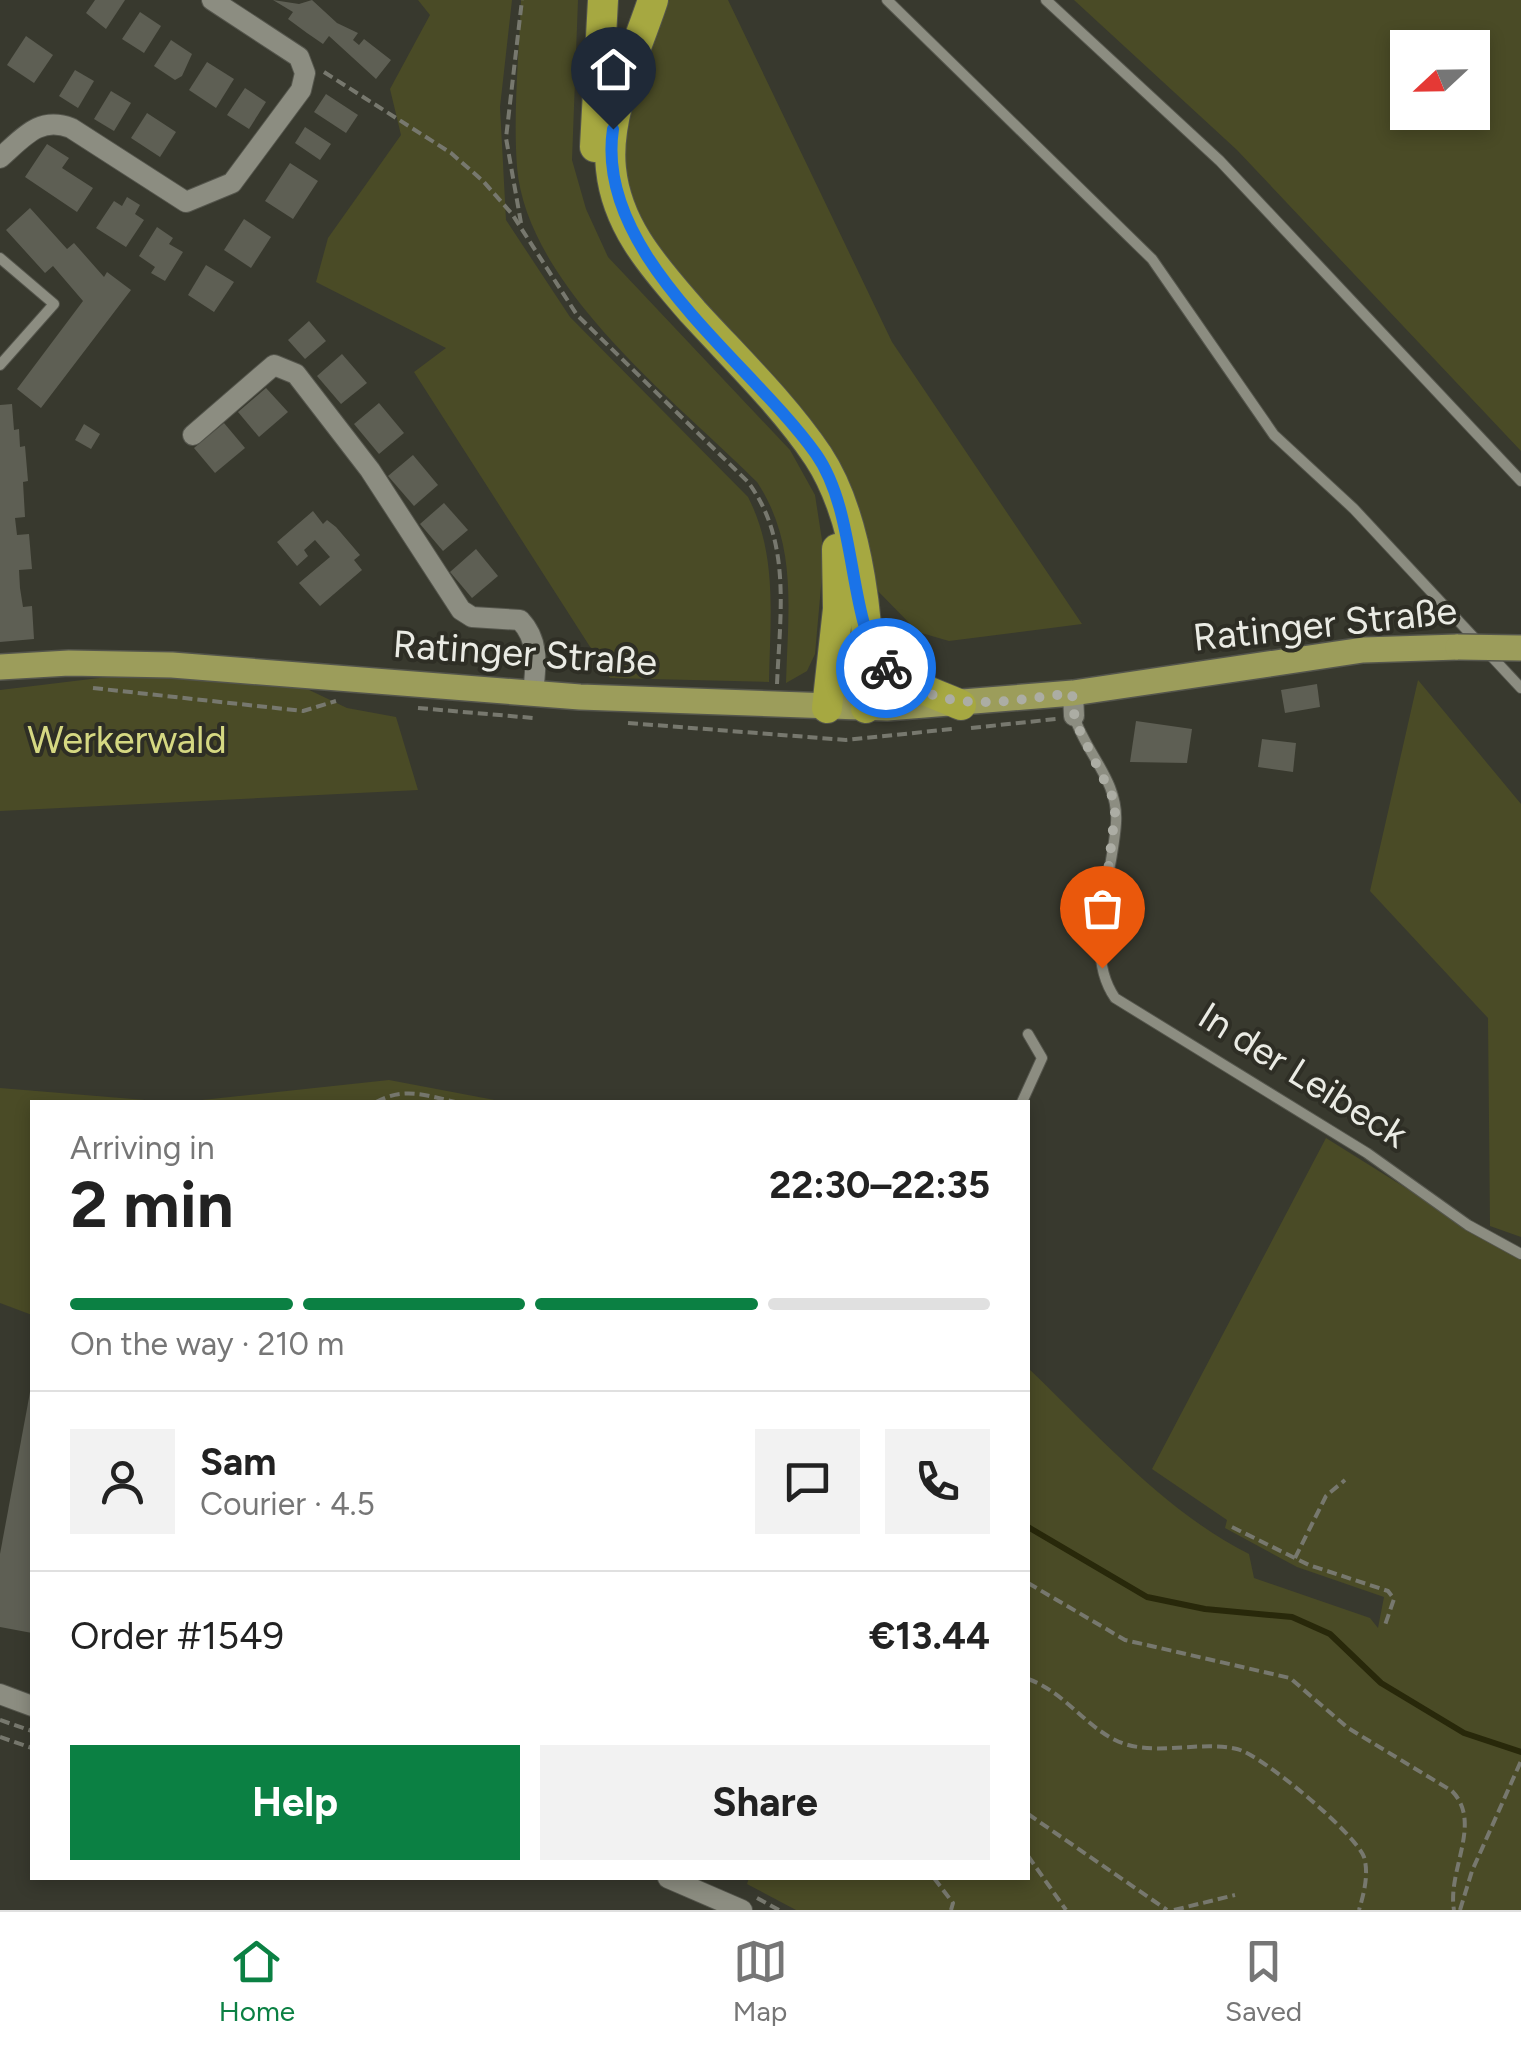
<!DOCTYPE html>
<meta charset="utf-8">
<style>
:root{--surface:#fff;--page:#f2f2f2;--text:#222;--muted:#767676;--line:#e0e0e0;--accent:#0b8043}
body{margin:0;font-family:Figtree,sans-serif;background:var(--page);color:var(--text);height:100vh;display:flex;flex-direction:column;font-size:38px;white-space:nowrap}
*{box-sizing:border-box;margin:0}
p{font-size:32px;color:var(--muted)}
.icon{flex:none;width:55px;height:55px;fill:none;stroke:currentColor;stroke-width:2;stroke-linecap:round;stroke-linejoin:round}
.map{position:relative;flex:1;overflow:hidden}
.side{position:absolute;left:30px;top:1100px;width:1000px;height:780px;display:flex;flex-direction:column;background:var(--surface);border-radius:0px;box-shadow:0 5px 15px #0003}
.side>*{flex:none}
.needle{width:65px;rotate:248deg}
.fabs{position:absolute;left:1390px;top:30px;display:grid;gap:20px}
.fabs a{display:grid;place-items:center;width:100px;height:100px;border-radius:0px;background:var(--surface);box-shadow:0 5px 15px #0003;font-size:50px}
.pin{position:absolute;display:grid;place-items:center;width:85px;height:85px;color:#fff;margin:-102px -42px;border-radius:50% 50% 50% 0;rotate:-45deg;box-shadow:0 0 10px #0007}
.pin .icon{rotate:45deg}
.courier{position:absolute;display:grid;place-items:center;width:100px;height:100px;margin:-50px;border:8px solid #1a73e8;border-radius:50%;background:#fff;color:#222;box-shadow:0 2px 12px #0007}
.head em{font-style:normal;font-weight:700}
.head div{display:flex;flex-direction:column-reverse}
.head{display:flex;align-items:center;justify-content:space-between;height:170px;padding:0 40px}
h1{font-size:65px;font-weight:700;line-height:75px}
.bar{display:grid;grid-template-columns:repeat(4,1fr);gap:15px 10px;align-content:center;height:120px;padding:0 40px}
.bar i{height:12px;border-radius:8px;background:var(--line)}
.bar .selected{background:var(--accent)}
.bar p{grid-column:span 4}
.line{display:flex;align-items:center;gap:25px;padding:0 40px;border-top:2px solid var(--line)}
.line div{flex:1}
.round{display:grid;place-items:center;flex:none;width:105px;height:105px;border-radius:0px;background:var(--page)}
.primary-button{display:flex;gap:20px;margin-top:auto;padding:20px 40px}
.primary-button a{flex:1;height:115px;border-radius:0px;background:var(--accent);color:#fff;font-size:40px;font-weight:700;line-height:115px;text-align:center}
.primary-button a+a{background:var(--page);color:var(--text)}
.tabs{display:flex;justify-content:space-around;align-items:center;height:140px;border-top:2px solid var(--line);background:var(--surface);font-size:28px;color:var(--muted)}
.tabs a{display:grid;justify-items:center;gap:5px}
.tabs .selected{color:var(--accent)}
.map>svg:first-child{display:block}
.green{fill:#4a4b26;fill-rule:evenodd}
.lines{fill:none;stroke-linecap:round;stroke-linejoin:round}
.stream{stroke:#28280a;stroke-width:6}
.building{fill:#5e5f54}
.service-casing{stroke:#54554c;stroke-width:12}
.minor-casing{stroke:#54554c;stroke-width:22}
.primary-casing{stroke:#54554c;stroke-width:28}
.motorway-casing{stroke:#54554c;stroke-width:32}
.path{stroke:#77786e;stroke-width:4;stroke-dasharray:10 5;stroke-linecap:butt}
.service{stroke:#8c8d81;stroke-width:10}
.minor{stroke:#8c8d81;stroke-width:20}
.primary{stroke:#9c9d5b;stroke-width:25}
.motorway{stroke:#a6a841;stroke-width:30}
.primary-bridge-casing{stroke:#54554c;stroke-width:28;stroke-linecap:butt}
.primary-bridge{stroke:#9c9d5b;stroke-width:25}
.done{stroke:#acada4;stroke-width:10;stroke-dasharray:0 18}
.route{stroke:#1a73e8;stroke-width:12}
.labels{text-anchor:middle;stroke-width:8;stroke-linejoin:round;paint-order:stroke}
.street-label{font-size:38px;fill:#eaebe4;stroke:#2e2e25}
.park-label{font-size:38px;fill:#d5d882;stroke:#2e2e25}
</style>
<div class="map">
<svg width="1521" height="1910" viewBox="0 0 1521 1910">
<rect width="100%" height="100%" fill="#38392e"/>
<!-- green -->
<g class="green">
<path d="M418,0h94l-12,107 6,113 64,97 178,180c30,58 22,122 21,185l-159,-4 -196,-306 32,-24 -130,-66 12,-44 73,-103 -11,-46 40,-74z"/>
<path d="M521,0h57l-6,160 14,49 22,48 182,193 25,45 9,58 -9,101 -8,17 -21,12c2,-72 12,-139 -29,-201 -81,-81 -230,-195 -240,-315 -4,-54 2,-112 4,-167z"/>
<polygon points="663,0 728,0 892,342 1082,624 949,641 918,632 872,585 852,500 642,234 625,175 625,149 639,66"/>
<path d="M1074,0h447v451l-284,-301zM1408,48h64v64h-64z"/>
<polygon points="124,675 305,688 347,708 396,717 418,790 0,811 0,690"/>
<polygon points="1418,680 1521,804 1521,1237 1490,1226 1488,1018 1370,891"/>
<polygon points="389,1080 505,1102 183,1102"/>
<polygon points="0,1088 169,1102 32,1102 32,1315 0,1303"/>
<path d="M1326,1138l195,122v650h-725l-49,-26 2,-6h279v-510c67,64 137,144 221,186l5,24 116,40 8,10 6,-31 -87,-30 -72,-39 2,-8 -75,-51z"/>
</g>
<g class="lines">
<!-- stream -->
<polyline class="stream" points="1028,1527 1147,1597 1205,1609 1292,1617 1330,1634 1381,1683 1464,1733 1521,1752"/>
</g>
<!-- building -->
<g class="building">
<polygon points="95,0 125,0 106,29 86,13"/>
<polygon points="273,0 299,4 312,0 337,23 358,33 353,40 359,45 364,39 391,60 376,79 329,36 323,44 307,33 288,19 293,12"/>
<polygon points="140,12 161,26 144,53 122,39"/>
<polygon points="26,36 53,55 34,83 7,65"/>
<polygon points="171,40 192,54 182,76 175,80 154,66"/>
<polygon points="207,62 234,79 216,108 189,90"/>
<polygon points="75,70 94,81 78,108 59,96"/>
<polygon points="245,88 266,102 249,129 227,115"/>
<polygon points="111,91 131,103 114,131 94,119"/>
<polygon points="326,94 358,115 346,133 314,112"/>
<polygon points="147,113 176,132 160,157 131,138"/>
<polygon points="305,127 331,144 320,160 295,143"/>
<polygon points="47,144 69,158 62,168 93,188 77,212 25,177"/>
<polygon points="290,163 318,181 293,219 265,201"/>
<polygon points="127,197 140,205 135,214 144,220 126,247 96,228 114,201 122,206"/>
<polygon points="30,208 67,249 74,243 104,277 107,272 131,290 41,408 17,389 83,301 53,266 45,273 6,230"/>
<polygon points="244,219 271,237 251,268 224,250"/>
<polygon points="157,227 173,238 169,244 183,252 165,281 151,273 155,267 139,256"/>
<polygon points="206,265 234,282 214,312 188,295"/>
<polygon points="309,321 326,341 305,359 288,340"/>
<polygon points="342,354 367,383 341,404 317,376"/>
<polygon points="266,388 288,412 259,437 238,412"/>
<polygon points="379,403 404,433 379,454 354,424"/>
<polygon points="12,404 14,430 19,429 20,447 25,446 28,481 23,482 25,517 15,518 17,535 29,534 32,569 19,570 20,588 23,607 32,606 34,639 0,642 0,405"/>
<polygon points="224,423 245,448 215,473 194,448"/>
<polygon points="84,424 100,434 91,449 75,440"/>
<polygon points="413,455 438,485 414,506 388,476"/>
<polygon points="444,503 468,530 443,551 420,524"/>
<polygon points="313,511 323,524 327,520 336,527 360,555 354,560 362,570 320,606 299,583 330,557 315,540 304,550 308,556 297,566 277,542"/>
<polygon points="476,549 498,576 472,598 450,572"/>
<polygon points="1317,684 1320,707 1285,713 1281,690"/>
<polygon points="1136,721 1192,729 1187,763 1130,762"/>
<polygon points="1262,739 1296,743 1293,772 1258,767"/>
<polygon points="31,1387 32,1388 32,1633 0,1627 0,1554"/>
</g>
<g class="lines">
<!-- service casing -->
<g class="service-casing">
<g id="service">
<polyline points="887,0 1152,259 1274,435 1354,509 1521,688"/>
<polyline points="1046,0 1220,161 1521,481"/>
<polyline points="0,258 54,304 0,365"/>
<path d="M1074,716c12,38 45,65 42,107 -3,53 -34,128 -1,175l252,155 101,72 53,29"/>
<polyline points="1022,1102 1042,1058 1028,1034"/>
</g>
</g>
<!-- minor casing -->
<g class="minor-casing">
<g id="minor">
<path d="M0,158c24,-21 39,-42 71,-30l115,74 46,-19 69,-93 4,-17 -6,-16 -87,-57"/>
<path d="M193,435l81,-70 22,9 74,96 91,140 11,7 48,3c20,21 16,46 13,73"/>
<polyline points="1073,693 1074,716"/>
<polyline points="0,1694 32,1706"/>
<polyline points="668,1878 742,1910"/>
</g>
</g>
<!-- primary casing -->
<g class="primary-casing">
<polyline id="primary" points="0,667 69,663 172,665 580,697 887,708 1073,693 1363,650 1458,647"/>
</g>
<!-- motorway casing -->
<g class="motorway-casing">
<g id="motorway">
<path d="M653,0c-17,52 -48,114 -42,169 6,59 45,100 82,143 42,46 90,92 125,144 41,62 55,179 48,252"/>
<polyline points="595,147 603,0"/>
<path d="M868,645c23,36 56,44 93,60"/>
<polyline points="827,708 838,609 837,549"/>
</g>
</g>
<!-- path -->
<g class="path">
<path d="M324,72l127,81 32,28 29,33 65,101 171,167c44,59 32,132 29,202"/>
<polyline points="521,223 506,138 522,0"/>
<polyline points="93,688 303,711 336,701"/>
<polyline points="418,708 533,718"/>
<polyline points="628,723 846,740 952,729"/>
<polyline points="971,728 1056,719"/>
<path d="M376,1102c28,-15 49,-7 79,0"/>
<polyline points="1232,1527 1309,1565 1388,1591 1394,1599 1385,1625"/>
<polyline points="1295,1558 1326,1496 1345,1480"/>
<path d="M1028,1583l97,57 165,38 58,50 104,63c31,32 -5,79 2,119"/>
<path d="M1028,1679c36,13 54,44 87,61 36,18 83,0 122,9 25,6 118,84 127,108 5,17 0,36 -5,53"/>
<polyline points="0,1720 32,1731"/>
<polyline points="0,1737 32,1748"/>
<polyline points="1028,1814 1167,1910"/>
<polyline points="1028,1856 1066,1910"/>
<polyline points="934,1878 953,1903 951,1910"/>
<polyline points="757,1898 779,1910"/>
<polyline points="1174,1910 1235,1895"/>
<polyline points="1460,1910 1472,1871 1521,1761"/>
</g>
<!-- service -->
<use href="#service" class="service"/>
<!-- minor -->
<use href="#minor" class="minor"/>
<!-- primary -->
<use href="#primary" class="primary"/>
<!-- motorway -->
<use href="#motorway" class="motorway"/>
<!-- primary-bridge casing -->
<g class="primary-bridge-casing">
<polyline id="primary-bridge" points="1458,647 1521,648"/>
</g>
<!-- primary-bridge -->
<use href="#primary-bridge" class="primary-bridge"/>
</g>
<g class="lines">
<!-- done -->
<path class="done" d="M886,668c56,49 120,33 186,25l3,28 41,83 -12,101 -2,63"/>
<!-- route -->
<path class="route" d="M613,129c-19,126 136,231 203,325 43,61 31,174 70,214"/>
</g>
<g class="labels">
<!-- street labels -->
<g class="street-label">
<text transform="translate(1325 624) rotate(-6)" y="13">Ratinger Straße</text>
<text transform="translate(525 653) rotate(4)" y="13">Ratinger Straße</text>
<text transform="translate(1303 1075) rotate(32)" y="13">In der Leibeck</text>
</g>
<!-- park labels -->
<g class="park-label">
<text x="127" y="753">Werkerwald</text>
</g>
</g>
</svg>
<div class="fabs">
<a><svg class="needle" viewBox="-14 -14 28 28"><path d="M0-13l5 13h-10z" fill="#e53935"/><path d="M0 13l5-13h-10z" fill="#767676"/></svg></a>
</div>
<div class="pin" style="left:1102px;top:968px;background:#ea580c"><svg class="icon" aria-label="bag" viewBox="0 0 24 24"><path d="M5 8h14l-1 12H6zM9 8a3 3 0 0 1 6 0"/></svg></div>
<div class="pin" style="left:613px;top:129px;background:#1f2937"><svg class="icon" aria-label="home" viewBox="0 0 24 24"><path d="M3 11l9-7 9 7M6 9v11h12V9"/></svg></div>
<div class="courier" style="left:886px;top:668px"><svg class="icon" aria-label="bike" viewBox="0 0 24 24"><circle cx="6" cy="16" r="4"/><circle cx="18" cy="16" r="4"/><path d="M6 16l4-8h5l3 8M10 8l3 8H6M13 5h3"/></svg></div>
<section class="side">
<div class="head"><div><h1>2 min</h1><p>Arriving in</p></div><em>22:30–22:35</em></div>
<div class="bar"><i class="selected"></i><i class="selected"></i><i class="selected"></i><i></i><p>On the way · 210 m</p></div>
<div class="line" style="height:180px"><a class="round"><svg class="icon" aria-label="person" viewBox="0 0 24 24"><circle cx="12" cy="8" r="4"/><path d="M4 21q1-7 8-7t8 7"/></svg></a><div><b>Sam</b><p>Courier · 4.5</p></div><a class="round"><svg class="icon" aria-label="chat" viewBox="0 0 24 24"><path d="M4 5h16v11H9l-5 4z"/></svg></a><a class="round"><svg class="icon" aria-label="phone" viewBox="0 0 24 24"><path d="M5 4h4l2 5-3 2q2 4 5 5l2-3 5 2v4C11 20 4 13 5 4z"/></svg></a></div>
<div class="line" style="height:130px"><div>Order #1549</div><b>€13.44</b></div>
<div class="primary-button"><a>Help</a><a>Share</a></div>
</section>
</div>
<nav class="tabs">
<a class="selected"><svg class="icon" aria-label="home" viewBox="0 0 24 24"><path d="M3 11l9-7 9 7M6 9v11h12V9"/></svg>Home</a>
<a><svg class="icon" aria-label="map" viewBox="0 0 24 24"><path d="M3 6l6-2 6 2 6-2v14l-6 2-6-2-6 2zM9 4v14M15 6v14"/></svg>Map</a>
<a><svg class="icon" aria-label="saved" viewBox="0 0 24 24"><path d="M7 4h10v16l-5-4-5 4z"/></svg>Saved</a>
</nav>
